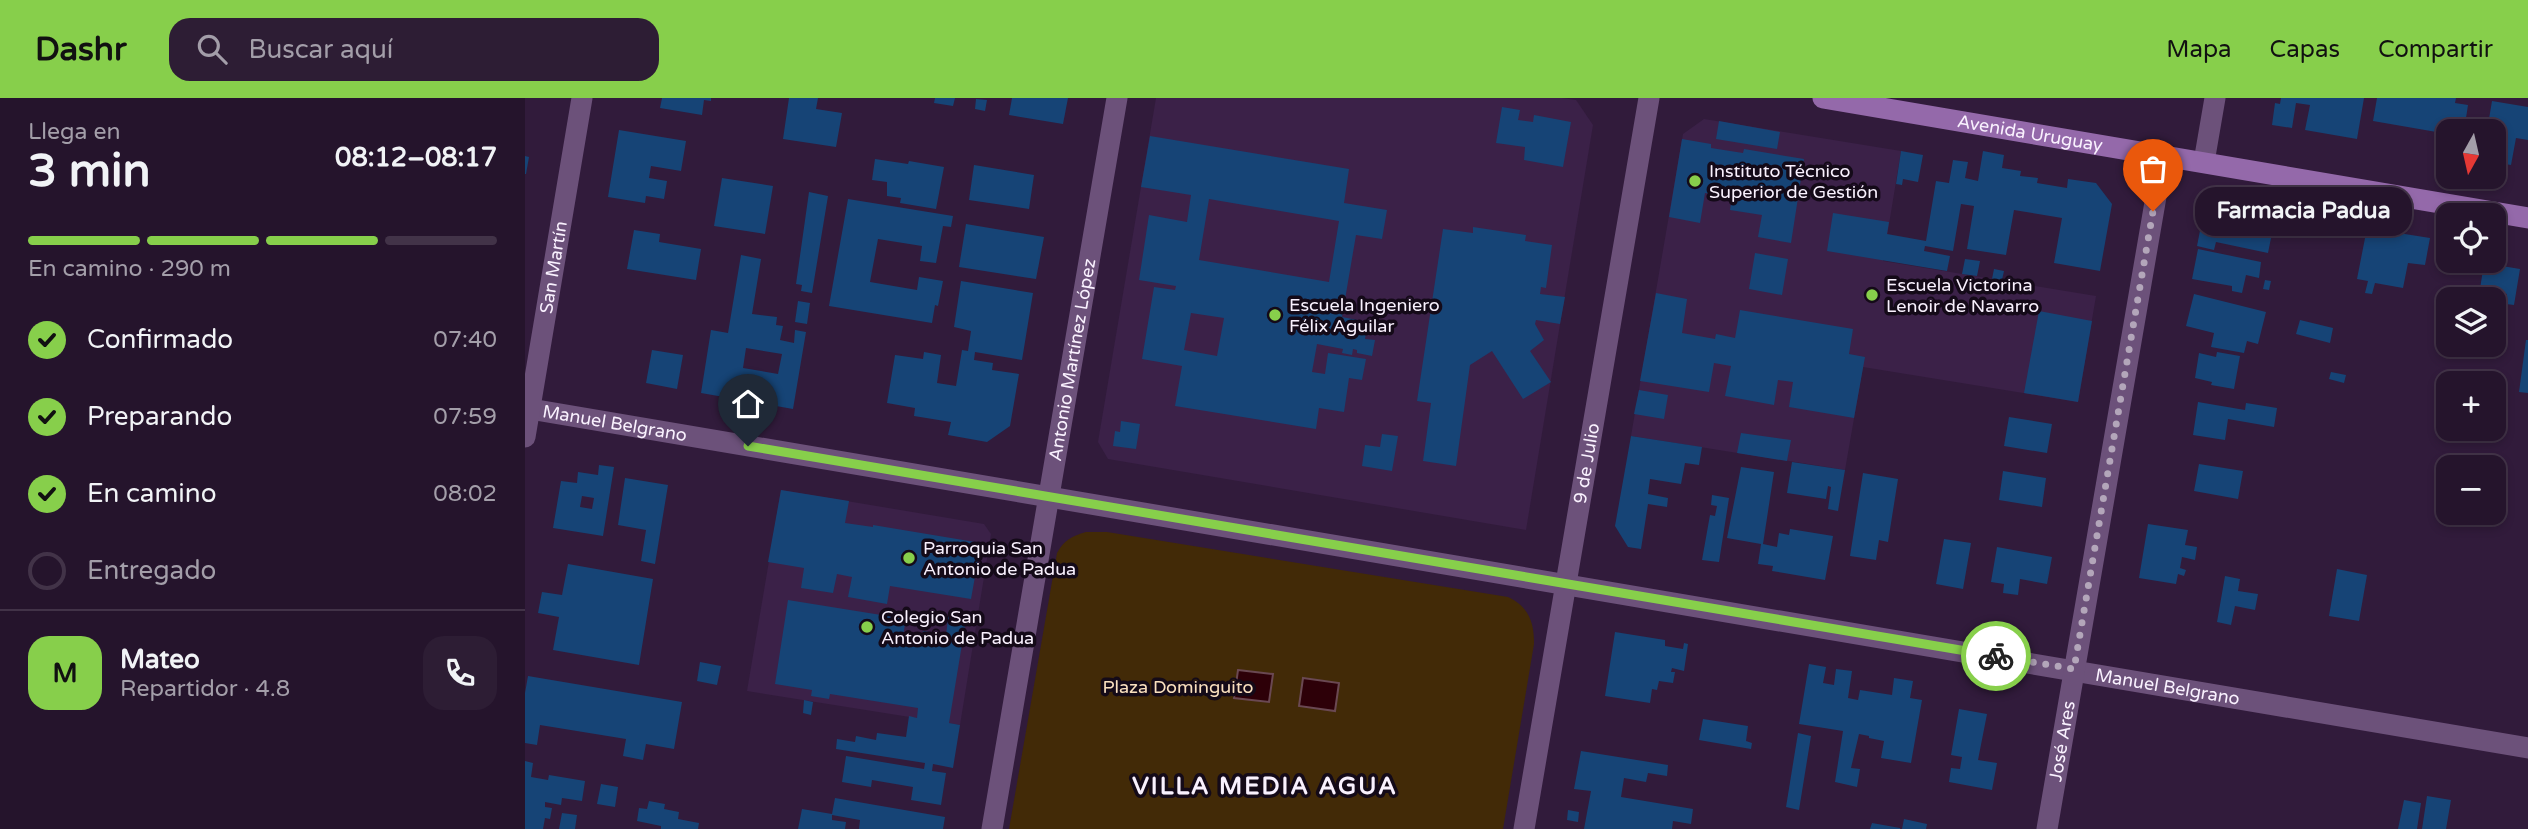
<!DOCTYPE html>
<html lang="es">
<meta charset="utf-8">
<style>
:root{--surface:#25142c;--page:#2d1d34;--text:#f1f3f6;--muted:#a39ea9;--line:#423348;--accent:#87cf4b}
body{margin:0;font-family:"Varela Round",sans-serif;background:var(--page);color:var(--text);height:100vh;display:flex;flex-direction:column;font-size:26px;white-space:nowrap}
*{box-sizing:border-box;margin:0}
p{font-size:23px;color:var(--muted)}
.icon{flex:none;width:38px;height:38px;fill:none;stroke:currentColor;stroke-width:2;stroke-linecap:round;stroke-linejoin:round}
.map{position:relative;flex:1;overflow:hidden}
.drawer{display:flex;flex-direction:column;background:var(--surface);width:525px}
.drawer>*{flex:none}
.needle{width:46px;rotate:188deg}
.controls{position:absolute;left:1911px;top:21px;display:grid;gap:14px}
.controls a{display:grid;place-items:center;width:70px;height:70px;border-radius:14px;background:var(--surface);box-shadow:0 4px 10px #0003,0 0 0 2px var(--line);font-size:35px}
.pin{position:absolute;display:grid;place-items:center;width:60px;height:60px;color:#fff;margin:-72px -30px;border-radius:50% 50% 50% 0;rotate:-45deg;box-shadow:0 0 7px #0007}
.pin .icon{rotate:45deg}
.courier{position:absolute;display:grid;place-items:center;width:70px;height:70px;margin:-35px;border:5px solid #87cf4b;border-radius:50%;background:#fff;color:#222;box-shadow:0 2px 9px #0007}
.bubble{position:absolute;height:49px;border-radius:21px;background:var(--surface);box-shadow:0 4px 10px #0003,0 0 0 2px var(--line);font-size:23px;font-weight:700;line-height:49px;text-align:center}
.overview em{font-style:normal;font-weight:700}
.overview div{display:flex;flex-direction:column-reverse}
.overview{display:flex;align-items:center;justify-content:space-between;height:119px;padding:0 28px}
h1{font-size:46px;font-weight:700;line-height:52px}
.bar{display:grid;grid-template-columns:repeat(4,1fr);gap:10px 7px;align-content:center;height:84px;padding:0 28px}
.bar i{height:9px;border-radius:5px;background:var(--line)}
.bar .active{background:var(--accent)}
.bar p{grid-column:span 4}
.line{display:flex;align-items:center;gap:18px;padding:0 28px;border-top:2px solid var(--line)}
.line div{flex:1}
.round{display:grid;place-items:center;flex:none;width:74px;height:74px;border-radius:21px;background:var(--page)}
ol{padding:0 28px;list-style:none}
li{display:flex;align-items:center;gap:21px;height:77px}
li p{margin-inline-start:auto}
li .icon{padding:7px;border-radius:50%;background:var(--accent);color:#111;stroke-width:4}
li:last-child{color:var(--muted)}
li i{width:38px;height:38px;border:4px solid var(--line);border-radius:50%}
header{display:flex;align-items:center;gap:42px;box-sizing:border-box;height:98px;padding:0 35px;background:var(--accent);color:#111}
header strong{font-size:33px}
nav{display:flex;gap:38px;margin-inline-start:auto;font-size:24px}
.search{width:490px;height:63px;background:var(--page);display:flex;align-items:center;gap:18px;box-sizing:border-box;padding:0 24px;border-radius:21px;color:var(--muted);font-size:26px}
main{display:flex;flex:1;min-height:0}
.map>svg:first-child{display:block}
.built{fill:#3b2148}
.green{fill:#422a07}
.water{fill:#2d0008;stroke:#6a4852;stroke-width:2}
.building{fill:#164476;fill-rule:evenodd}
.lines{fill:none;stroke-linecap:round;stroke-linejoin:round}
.street{stroke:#6c517a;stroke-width:21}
.secondary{stroke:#9469aa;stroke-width:21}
.done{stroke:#b3a6ba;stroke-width:7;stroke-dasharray:0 12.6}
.route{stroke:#87cf4b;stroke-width:9}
.poi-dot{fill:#87cf4b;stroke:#140a18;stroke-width:2.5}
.labels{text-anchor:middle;stroke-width:7;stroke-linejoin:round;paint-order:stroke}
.street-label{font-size:18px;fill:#f9f1fe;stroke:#140a18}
.poi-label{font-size:18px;fill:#f9f1fe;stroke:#140a18;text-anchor:start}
.park-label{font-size:18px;fill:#fae0bf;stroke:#140a18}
.district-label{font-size:24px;font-weight:bold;letter-spacing:2px;fill:#f9f1fe;stroke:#140a18}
</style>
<header>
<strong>Dashr</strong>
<div class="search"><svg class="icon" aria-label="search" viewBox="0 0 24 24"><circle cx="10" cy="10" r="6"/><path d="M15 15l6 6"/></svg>Buscar aquí</div>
<nav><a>Mapa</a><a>Capas</a><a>Compartir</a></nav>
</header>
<main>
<section class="drawer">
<div class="overview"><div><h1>3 min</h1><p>Llega en</p></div><em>08:12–08:17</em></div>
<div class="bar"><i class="active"></i><i class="active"></i><i class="active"></i><i></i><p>En camino · 290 m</p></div>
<ol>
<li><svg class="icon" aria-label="check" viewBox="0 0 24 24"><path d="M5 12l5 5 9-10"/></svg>Confirmado<p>07:40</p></li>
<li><svg class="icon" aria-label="check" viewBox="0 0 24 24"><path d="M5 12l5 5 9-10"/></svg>Preparando<p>07:59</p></li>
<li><svg class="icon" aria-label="check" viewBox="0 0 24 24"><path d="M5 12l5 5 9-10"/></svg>En camino<p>08:02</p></li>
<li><i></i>Entregado</li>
</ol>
<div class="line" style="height:126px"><b class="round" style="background:var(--accent);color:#111">M</b><div><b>Mateo</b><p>Repartidor · 4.8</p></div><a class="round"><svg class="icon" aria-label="phone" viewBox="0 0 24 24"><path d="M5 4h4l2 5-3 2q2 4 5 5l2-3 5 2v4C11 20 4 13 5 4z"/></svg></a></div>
</section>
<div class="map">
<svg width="2003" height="731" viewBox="0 0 2003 731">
<rect width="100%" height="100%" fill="#311b3b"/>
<!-- built -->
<g class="built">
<polygon points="631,0 1037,0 1051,2 1068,27 1001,432 583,361 573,344"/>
<polygon points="1179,21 1376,53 1358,163 1571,198 1553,304 1338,269 1320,372 1106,338 1158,36"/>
<polygon points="256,392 459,426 466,436 435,627 222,593"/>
</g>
<!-- green -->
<path class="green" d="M561,434h21l401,65c21,10 26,25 26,47l-31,185h-494l48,-276c7,-13 15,-17 29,-21z"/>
<!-- water -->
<g class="water">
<polygon points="713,572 748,576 744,604 709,600"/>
<polygon points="778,580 814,585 810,613 774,608"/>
</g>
<!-- building -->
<g class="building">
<polygon points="137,0 186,0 186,3 179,2 177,17 135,10"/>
<polygon points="264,0 293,0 291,11 317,15 311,49 258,41"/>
<polygon points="410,0 430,0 428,8 409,5"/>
<polygon points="487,0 543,0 538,26 484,17"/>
<polygon points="1756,0 1839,0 1832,41 1780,32 1785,7 1771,5 1767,30 1747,27 1750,5 1755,6"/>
<polygon points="1852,0 1931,0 1930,5 1943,7 1939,33 1923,33 1923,36 1848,23"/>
<polygon points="451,1 462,2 460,13 450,11"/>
<polygon points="1967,3 2003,9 2003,42 1991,40 1986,67 1969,64 1969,33 1962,33"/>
<polygon points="977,9 995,12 993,22 1008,24 1009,17 1046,24 1038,69 999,62 1000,49 971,45"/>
<polygon points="1194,23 1255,34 1252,51 1191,41"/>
<polygon points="94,32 161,43 156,73 126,68 124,80 142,83 139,101 121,98 120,105 83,99"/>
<path d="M625,38l199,33 -5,34 43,7 -5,29 -26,-4 -14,82 26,5 -3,17 10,1 -3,16 -15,-3v-3l-4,-1 -1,6 -10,-2 1,-4 -26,-5 -5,28 13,2 3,-21 38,6 -4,21 -13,-2 -5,34 -25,-4 -3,21 -141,-23 7,-40 -40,-7 12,-72 21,3 1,-4 -37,-6 10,-65 38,7 4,-27 -50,-8zM684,101l130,22 -10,61 -130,-22zM666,215l33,5 -7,38 -33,-6z"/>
<polygon points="1157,41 1186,46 1186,50 1218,55 1219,51 1279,61 1266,145 1233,139 1237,117 1205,112 1207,99 1180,95 1175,125 1144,119"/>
<polygon points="1376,53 1398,57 1393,84 1378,81 1377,87 1371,86"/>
<polygon points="1458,53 1479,57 1477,70 1496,73 1495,78 1513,80 1512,85 1542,90 1543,81 1571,85 1587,106 1575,173 1529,165 1537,120 1489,112 1481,157 1442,151 1449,108 1436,106 1428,153 1400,148 1399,153 1425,158 1422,173 1302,153 1308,115 1364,124 1362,136 1401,143 1411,83 1424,85 1428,62 1443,64 1440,80 1453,83"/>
<polygon points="0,58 4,59 1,76 0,76"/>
<polygon points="350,61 383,66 384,63 419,69 411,111 375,105 376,100 362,98 362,84 347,82"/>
<polygon points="449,67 509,77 504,111 444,102"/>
<polygon points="197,80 248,88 240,136 189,128"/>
<polygon points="284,94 303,98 287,195 276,193 277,187 271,186"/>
<polygon points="323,101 428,118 426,129 418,128 411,165 395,163 397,148 353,141 345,184 392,192 394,179 418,183 413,208 410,207 407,225 304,208"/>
<polygon points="1691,103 1751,115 1743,155 1691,144 1689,152 1672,148 1679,112"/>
<polygon points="441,126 519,139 511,181 434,169"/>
<polygon points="948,129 1001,137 1000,143 1027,147 1021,190 1016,189 1015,196 1040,199 1035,226 1011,222 1010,226 1019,242 1005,253 1026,284 998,301 967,253 945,267 931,368 898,363 906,305 892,303 918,131 948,135"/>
<polygon points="1842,130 1905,140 1900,167 1883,165 1878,190 1850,185 1847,196 1840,195 1843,183 1832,181"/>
<polygon points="109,132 135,136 134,144 176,151 171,182 102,171"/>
<polygon points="1673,151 1736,164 1734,180 1721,177 1717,195 1707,193 1707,188 1667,181"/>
<polygon points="1230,155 1263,161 1257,197 1224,191"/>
<path d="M216,157l20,4 -9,55 25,3 -1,8 7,1 -3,14 14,3 1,-13 11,2 -13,77 -92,-16 10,-63 17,3zM221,250l36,6 -4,20 -35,-6z"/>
<polygon points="1440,161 1455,163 1452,178 1437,176"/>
<polygon points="1959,165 1995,171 1989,207 1981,206 1982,196 1955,191"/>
<polygon points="1469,171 1479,173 1477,182 1467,181"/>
<polygon points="1740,182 1746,183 1744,192 1738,191"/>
<polygon points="436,183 508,195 497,262 450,254 449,262 468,265 467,272 494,276 485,328 462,344 423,337 426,324 389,318 390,310 362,305 370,257 398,261 399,254 416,257 412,285 431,288 437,252 443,253 446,233 429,229"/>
<polygon points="1131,195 1162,201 1157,235 1190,241 1191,236 1210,240 1215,212 1328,231 1324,256 1340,259 1329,320 1264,309 1268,284 1253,282 1249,307 1200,298 1206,268 1189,265 1184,294 1115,283"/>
<polygon points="1669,196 1741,214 1733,246 1722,243 1719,255 1686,249 1689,235 1661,228"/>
<polygon points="273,203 285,205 282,226 270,224"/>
<polygon points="1514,213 1567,223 1553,304 1499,295"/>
<polygon points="1775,222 1808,230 1805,245 1771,236"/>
<polygon points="2001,242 2003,242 2003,295 1994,294"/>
<polygon points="127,252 158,257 152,291 121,285"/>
<polygon points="1692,254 1715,258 1709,291 1686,287 1687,284 1670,280 1674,255 1691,259"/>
<polygon points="1806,274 1821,277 1819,285 1804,281"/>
<polygon points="1114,292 1143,297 1139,321 1109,316"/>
<polygon points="1673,304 1720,312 1721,305 1752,310 1749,329 1703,321 1700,342 1668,337"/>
<polygon points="1484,319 1527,326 1522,355 1479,348"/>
<polygon points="596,323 615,326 611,351 588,348 590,333 595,334"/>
<polygon points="1216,335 1266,342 1262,363 1212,355"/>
<polygon points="857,336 873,338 867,373 837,368 840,347 855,349"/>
<polygon points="1106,338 1177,349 1174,367 1160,365 1156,386 1125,381 1123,396 1143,400 1142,409 1123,406 1116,451 1103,449 1090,428"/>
<polygon points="1267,364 1320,372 1313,413 1303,411 1306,389 1303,388 1301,401 1262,395"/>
<polygon points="1674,366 1718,373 1713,401 1669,393"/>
<path d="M74,367l15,2 -11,69 -50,-8 8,-47 16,2 1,-11 20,3zM57,398l12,2 -2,11 -12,-2z"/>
<polygon points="1216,369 1249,374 1238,446 1252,449 1254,435 1264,437 1265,431 1308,438 1300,482 1247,473 1248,468 1233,466 1236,446 1202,440"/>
<polygon points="1478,373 1521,380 1517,409 1474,402"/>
<polygon points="1338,375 1373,381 1363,444 1354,442 1351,462 1325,458"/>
<polygon points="100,380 143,387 130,466 116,463 121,432 93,427"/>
<polygon points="256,392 324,403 320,425 348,429 348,427 456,445 446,501 365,488 362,506 323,499 327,479 312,476 308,495 276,490 279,470 243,464"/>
<polygon points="1187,397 1204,400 1194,464 1177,462 1185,417 1190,418 1192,408 1186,407"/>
<polygon points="1623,426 1663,432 1660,447 1672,449 1670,462 1657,459 1655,470 1661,472 1659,478 1653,476 1651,486 1614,480"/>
<polygon points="1419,441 1446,445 1438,491 1411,486"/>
<polygon points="1472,449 1527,459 1522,486 1495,481 1493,497 1478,495 1479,486 1466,484"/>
<polygon points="43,466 128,481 114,567 28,552 34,519 13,515 17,494 37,497"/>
<polygon points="1812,471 1842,477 1834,523 1804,518"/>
<polygon points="1700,478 1715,481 1713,493 1733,496 1730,512 1710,508 1706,527 1692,524"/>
<polygon points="263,502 381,521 377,543 396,546 398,533 421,537 424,513 442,516 424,625 435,627 428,670 408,666 407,673 421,675 416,707 386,702 388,689 347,682 346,689 317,684 321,658 399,671 400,665 311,651 312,641 330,644 331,638 351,642 352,635 381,639 384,618 392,620 393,610 305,596 304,601 286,598 287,592 250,586"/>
<polygon points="1090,534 1140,542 1140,548 1158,551 1159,545 1163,546 1159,573 1147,570 1146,574 1150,574 1148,585 1134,583 1132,592 1127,591 1125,605 1080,598"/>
<polygon points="175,564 196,568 192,587 172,583"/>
<polygon points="1284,566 1301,569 1298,585 1309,587 1311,571 1327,573 1323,600 1333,602 1335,592 1367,597 1369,580 1388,583 1385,600 1397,602 1386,665 1356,660 1359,643 1344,640 1344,638 1334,636 1326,670 1335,671 1332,689 1310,684 1318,633 1274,626"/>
<polygon points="3,578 157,604 149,651 121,646 118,662 98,658 101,641 15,627 12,647 0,645 0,595"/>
<polygon points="279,602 288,604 286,617 278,615"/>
<polygon points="1434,611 1462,616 1453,662 1472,665 1467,692 1424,684 1426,670 1435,671 1437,659 1426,657"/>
<polygon points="1178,621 1223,628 1221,643 1227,645 1226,651 1174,642"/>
<polygon points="1273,635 1286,638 1274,712 1261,709"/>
<polygon points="1056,653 1143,667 1142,678 1123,675 1121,684 1099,680 1096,699 1168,711 1166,726 1148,723 1147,731 1059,731 1066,693 1049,691"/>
<polygon points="0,663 8,665 6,679 23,682 24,677 60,683 57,703 37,700 36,707 20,704 20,709 27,710 25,721 20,720 18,731 0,731"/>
<polygon points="76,686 93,689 90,709 72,706"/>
<polygon points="1902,698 1926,702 1921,731 1897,731"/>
<polygon points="310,700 420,719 418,731 334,731 335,722 307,717 307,722 321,724 320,731 273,731 277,711 307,716"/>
<polygon points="1879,702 1896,705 1892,731 1873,731"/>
<polygon points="124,703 140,706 139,711 154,714 153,721 174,725 173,731 136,731 136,728 112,723 114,710 122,711"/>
<polygon points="1043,712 1054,714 1053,724 1042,722"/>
<polygon points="37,715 52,717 50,731 34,731"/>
<polygon points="1379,721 1402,726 1401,731 1377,731"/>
<polygon points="1347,725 1375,730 1375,731 1345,731"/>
</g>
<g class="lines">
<!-- street -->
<g class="street">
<polyline points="1679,64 1690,0"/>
<path id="s1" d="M0,310l2003,340"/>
<path id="s2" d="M0,339l57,-339"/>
<path id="s3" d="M467,731l125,-731"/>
<path id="s4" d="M999,731l125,-731"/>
<path id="s5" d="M1522,731l116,-673"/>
</g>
<!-- secondary -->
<path class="secondary" id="s6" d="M1298,0l705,120"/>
</g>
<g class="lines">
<!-- done -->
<polyline class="done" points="1471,558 1549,571 1628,113"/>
<!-- route -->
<polyline class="route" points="223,348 1471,558"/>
</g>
<!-- markers -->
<g class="poi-dot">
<circle cx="1170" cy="83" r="7"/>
<circle cx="1347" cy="197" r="7"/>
<circle cx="750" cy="217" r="7"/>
<circle cx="384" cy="460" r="7"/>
<circle cx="342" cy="529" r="7"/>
</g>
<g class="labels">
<!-- street labels -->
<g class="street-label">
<text dy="6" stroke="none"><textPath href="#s6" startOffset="210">Avenida Uruguay</textPath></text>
<text dy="6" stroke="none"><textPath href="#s2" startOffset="172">San Martín</textPath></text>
<text dy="6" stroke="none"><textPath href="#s3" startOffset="476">Antonio Martínez López</textPath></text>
<text dy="6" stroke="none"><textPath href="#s1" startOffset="91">Manuel Belgrano</textPath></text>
<text dy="6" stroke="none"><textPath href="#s4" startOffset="371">9 de Julio</textPath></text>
<text dy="6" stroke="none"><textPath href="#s1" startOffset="1666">Manuel Belgrano</textPath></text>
<text dy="6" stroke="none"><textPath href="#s5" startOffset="89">José Ares</textPath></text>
</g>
<!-- poi labels -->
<g class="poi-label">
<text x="1184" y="79">Instituto Técnico<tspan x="1184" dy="21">Superior de Gestión</tspan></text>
<text x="1361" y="193">Escuela Victorina<tspan x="1361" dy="21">Lenoir de Navarro</tspan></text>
<text x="764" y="213">Escuela Ingeniero<tspan x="764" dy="21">Félix Aguilar</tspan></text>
<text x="398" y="456">Parroquia San<tspan x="398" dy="21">Antonio de Padua</tspan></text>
<text x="356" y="525">Colegio San<tspan x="356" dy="21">Antonio de Padua</tspan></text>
</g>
<!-- park labels -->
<g class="park-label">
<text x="653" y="595">Plaza Dominguito</text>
</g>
<!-- district labels -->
<g class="district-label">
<text x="740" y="696">VILLA MEDIA AGUA</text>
</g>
</g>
</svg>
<div class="controls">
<a><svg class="needle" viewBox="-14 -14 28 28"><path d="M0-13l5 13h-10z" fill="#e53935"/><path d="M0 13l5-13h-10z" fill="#a39ea9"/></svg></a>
<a><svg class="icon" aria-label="locate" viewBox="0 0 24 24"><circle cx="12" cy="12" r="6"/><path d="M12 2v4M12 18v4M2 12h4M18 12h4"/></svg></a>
<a><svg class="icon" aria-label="layers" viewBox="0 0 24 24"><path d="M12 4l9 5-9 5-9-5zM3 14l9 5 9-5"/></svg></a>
<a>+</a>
<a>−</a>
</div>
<div class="pin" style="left:1628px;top:113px;background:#ea580c"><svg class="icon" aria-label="bag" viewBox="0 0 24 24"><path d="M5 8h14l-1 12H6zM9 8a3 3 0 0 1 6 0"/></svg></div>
<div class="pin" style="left:223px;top:348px;background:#1f2937"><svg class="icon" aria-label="home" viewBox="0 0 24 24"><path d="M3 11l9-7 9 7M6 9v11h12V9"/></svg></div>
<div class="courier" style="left:1471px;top:558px"><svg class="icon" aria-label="bike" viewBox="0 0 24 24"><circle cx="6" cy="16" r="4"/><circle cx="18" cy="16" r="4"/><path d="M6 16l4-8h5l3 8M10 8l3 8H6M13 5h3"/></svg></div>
<div class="bubble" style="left:1670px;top:89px;width:217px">Farmacia Padua</div>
</div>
</main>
